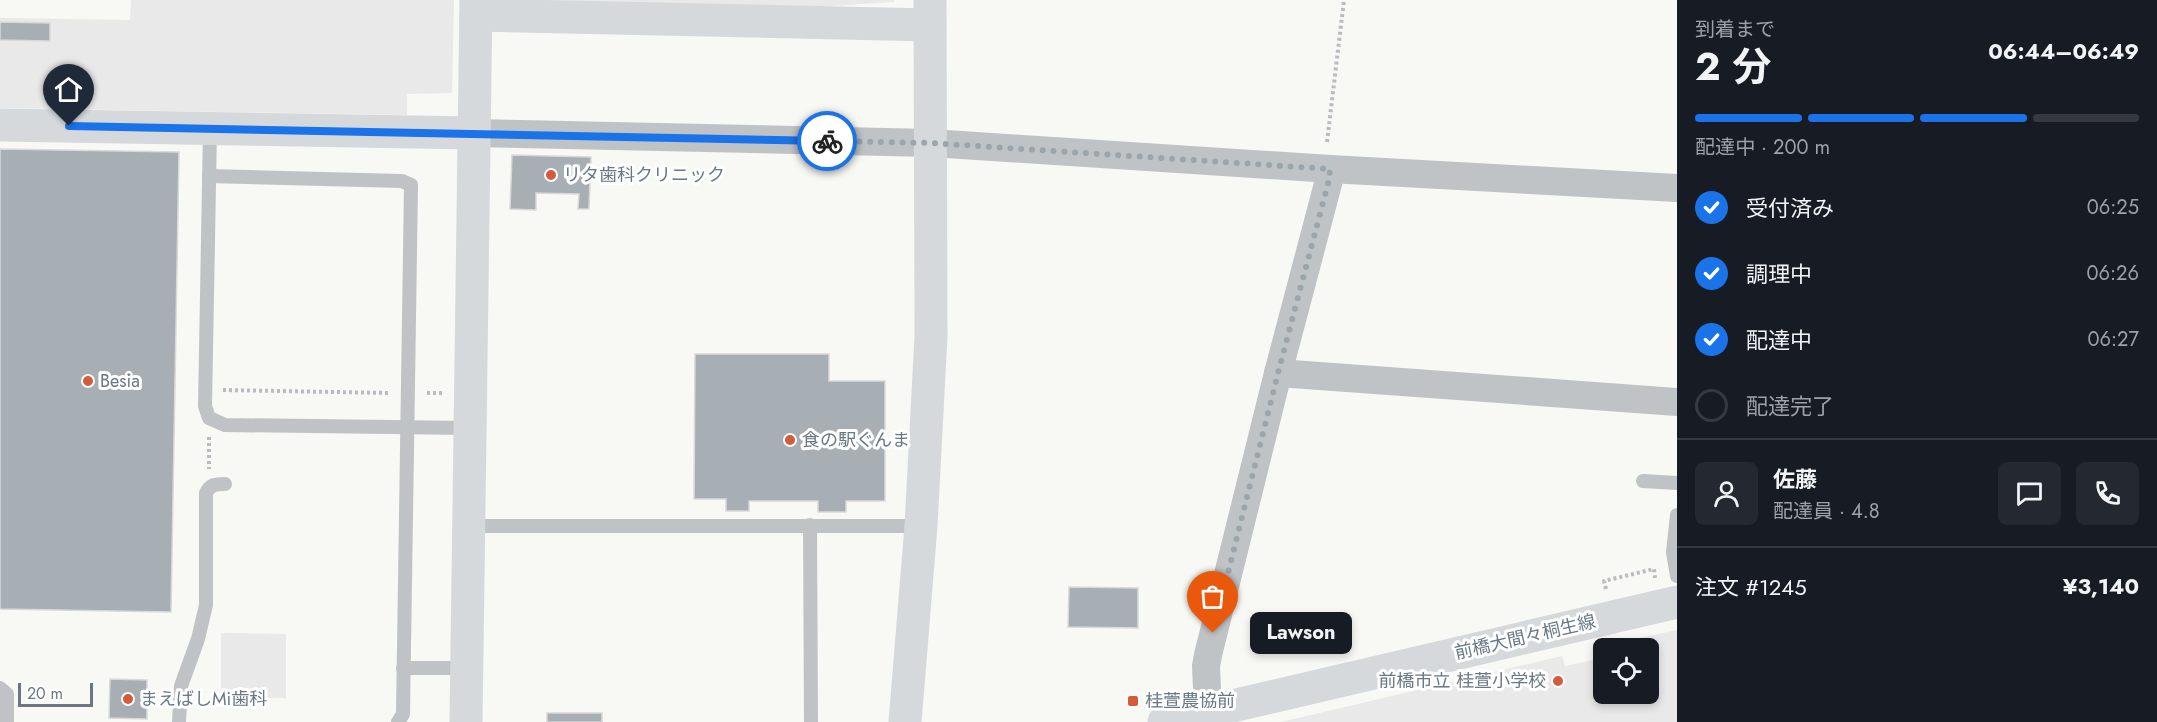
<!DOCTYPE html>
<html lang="ja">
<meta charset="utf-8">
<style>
:root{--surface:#171b24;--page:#242831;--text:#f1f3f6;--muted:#9ea1a6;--line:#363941;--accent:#1a73e8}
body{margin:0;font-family:Jost,"Noto Sans JP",sans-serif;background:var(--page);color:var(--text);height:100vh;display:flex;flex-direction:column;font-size:22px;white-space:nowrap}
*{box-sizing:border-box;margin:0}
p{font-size:20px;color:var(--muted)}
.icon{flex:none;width:33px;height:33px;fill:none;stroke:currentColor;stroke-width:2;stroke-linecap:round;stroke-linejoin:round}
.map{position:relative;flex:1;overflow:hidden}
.drawer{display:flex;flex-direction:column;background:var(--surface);width:480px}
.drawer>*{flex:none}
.fabs{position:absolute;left:1593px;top:638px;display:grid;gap:12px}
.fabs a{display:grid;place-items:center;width:66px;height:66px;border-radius:9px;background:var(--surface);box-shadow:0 3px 9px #0003;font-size:30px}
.scale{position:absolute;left:18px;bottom:15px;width:75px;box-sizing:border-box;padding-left:6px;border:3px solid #697884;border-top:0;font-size:16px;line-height:21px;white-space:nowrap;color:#697884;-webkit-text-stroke:4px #fff;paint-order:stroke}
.pin{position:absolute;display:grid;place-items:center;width:51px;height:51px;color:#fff;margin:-62px -26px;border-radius:50% 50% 50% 0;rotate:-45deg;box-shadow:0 0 6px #0007}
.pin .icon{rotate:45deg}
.courier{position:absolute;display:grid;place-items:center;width:60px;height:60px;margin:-30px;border:4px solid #1a73e8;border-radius:50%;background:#fff;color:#222;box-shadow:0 2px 8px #0007}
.bubble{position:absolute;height:42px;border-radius:9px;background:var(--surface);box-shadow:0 3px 9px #0003;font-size:20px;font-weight:700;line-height:42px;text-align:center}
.head em{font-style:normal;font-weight:700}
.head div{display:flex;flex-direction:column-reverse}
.head{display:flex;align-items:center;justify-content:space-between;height:102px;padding:0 18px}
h1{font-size:39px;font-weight:700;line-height:45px}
.bar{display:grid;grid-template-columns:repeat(4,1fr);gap:9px 6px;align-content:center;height:72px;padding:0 18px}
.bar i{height:8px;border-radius:4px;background:var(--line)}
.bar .selected{background:var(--accent)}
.bar p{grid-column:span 4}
.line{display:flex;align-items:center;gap:15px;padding:0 18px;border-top:2px solid var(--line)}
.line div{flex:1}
.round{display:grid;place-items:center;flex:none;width:63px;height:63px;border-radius:9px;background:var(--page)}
ol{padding:0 18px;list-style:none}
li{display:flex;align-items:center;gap:18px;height:66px}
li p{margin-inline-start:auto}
li .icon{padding:6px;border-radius:50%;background:var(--accent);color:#fff;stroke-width:4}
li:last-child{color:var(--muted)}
li i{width:33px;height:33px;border:3px solid var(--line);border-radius:50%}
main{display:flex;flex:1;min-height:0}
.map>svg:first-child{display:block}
.built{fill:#e8e9e8}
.building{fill:#a7aeb4;stroke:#d9d9d7;stroke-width:1.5}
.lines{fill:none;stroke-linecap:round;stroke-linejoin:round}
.path{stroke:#b9bcbe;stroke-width:4;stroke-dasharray:3 3;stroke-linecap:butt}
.lane{stroke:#bfc3c6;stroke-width:14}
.street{stroke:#bfc3c6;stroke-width:28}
.secondary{stroke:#d5d9dc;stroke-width:33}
.primary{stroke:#d5d9dc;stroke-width:33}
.done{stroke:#9ba5ac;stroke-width:6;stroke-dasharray:0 10.8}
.route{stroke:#1a73e8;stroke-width:8}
.poi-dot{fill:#d45c38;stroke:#fff;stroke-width:2}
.labels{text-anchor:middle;stroke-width:6;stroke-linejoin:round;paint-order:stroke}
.poi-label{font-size:18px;fill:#697884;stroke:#fff;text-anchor:start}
.street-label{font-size:18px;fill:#697884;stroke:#fff}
</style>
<main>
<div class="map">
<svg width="1677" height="722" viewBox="0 0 1677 722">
<rect width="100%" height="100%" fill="#f8f8f5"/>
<!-- built -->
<g class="built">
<polygon points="131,0 454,0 452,93 407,94 407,115 0,108 0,18 130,20"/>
<polygon points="501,0 894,0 894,2 816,7"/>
<polygon points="1677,630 1677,722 1281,722 1562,656 1565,666 1603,658 1604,693 1648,693 1648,648 1627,648 1625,641"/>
<polygon points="221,633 286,634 286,698 221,697"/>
</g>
<!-- building -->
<g class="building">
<polygon points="0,22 50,23 50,41 0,40"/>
<polygon points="0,149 179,152 171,612 0,609"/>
<polygon points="512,155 591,157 589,209 578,209 579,194 536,193 536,210 510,209"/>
<polygon points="695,354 829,354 829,381 885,381 885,501 846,501 846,512 818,512 818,501 749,501 749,511 726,511 726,499 694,499"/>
<polygon points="1069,587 1138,588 1138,628 1068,627"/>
<polygon points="110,679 147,680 147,719 109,718"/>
<rect x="547" y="713" width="55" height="9"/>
</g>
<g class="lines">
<!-- path -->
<g class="path">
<polyline points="1327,142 1344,0"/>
<polyline points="223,390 389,393"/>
<polyline points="427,393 443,393"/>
<polyline points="209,437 209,469"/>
<polyline points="1606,589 1604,581 1654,569 1655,578"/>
</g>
<!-- lane -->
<g class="lane">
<polyline points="210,129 205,406 209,418 225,425 469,428"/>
<polyline points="209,176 402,181 411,185 403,714 398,722"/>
<polyline points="1643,481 1677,483"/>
<polyline points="1677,515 1673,552 1677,576"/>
<polyline points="810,525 811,722"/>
<polyline points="468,526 921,526"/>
<polyline points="403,668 466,668"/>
<polyline points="0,688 7,694 7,722"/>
<path d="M179,722l2,-36 17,-47 8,-34v-112c5,-9 9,-9 19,-9"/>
</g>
<!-- street -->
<g class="street">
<polyline points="473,133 931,143 1330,169 1677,188"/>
<polyline points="1278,373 1677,402"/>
<polyline points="1208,711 1206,666 1208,655 1278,373 1329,180 1330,169"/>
</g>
<!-- secondary -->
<g class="secondary">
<polyline points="476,15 930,25"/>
<polyline points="0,125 473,133"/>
<polyline points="466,722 476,0"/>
<polyline points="905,722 921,526 931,336 930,0"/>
</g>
<!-- primary -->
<polyline class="primary" points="1164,722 1677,602"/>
</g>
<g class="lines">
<!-- done -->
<polyline class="done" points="827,141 931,143 1330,169 1329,180 1278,373 1213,633"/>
<!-- route -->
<polyline class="route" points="69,126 827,141"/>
</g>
<!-- markers -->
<g class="poi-dot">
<circle cx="551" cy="175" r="6"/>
<circle cx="88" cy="381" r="6"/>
<circle cx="790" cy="440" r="6"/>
<circle cx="1558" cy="681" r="6"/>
<circle cx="128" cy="699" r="6"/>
<rect x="1127" y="695" width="12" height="12" rx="3"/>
</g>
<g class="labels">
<!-- poi labels -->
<g class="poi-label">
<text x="563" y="181">リタ歯科クリニック</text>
<text x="100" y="387">Besia</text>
<text x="802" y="446">食の駅ぐんま</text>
<text x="1546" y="687" text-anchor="end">前橋市立 桂萱小学校</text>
<text x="140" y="705">まえばしMi歯科</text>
<text x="1145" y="707">桂萱農協前</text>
</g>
<!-- street labels -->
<g class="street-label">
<text transform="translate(1525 637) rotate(-13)" y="6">前橋大間々桐生線</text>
</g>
</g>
</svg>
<div class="fabs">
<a><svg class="icon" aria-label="locate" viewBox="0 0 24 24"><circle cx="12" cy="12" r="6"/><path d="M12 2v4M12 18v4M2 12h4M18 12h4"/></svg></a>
</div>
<div class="scale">20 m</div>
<div class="pin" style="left:1213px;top:633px;background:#ea580c"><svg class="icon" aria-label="bag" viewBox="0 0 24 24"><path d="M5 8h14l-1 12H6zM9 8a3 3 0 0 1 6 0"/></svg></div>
<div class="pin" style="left:69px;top:126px;background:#1f2937"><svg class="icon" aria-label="home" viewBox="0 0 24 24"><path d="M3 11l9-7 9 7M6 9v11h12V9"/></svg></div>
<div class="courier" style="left:827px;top:141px"><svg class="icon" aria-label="bike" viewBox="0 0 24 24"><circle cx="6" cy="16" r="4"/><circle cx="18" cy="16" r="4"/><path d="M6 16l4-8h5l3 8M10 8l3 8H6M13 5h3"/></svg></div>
<div class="bubble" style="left:1250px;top:612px;width:102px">Lawson</div>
</div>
<section class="drawer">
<div class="head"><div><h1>2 分</h1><p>到着まで</p></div><em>06:44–06:49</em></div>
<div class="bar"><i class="selected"></i><i class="selected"></i><i class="selected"></i><i></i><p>配達中 · 200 m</p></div>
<ol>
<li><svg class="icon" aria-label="check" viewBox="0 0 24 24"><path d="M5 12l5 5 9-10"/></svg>受付済み<p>06:25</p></li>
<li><svg class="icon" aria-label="check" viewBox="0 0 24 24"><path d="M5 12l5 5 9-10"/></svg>調理中<p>06:26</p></li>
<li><svg class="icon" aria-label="check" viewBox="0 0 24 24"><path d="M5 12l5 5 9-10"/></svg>配達中<p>06:27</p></li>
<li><i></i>配達完了</li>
</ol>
<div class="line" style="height:108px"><a class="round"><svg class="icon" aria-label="person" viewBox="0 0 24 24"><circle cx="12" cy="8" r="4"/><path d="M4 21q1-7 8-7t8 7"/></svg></a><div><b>佐藤</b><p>配達員 · 4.8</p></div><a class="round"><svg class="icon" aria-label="chat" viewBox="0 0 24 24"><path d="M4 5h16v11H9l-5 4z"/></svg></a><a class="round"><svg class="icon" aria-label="phone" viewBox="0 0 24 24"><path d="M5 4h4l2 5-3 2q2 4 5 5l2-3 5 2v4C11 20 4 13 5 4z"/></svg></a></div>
<div class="line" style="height:78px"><div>注文 #1245</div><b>¥3,140</b></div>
</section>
</main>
